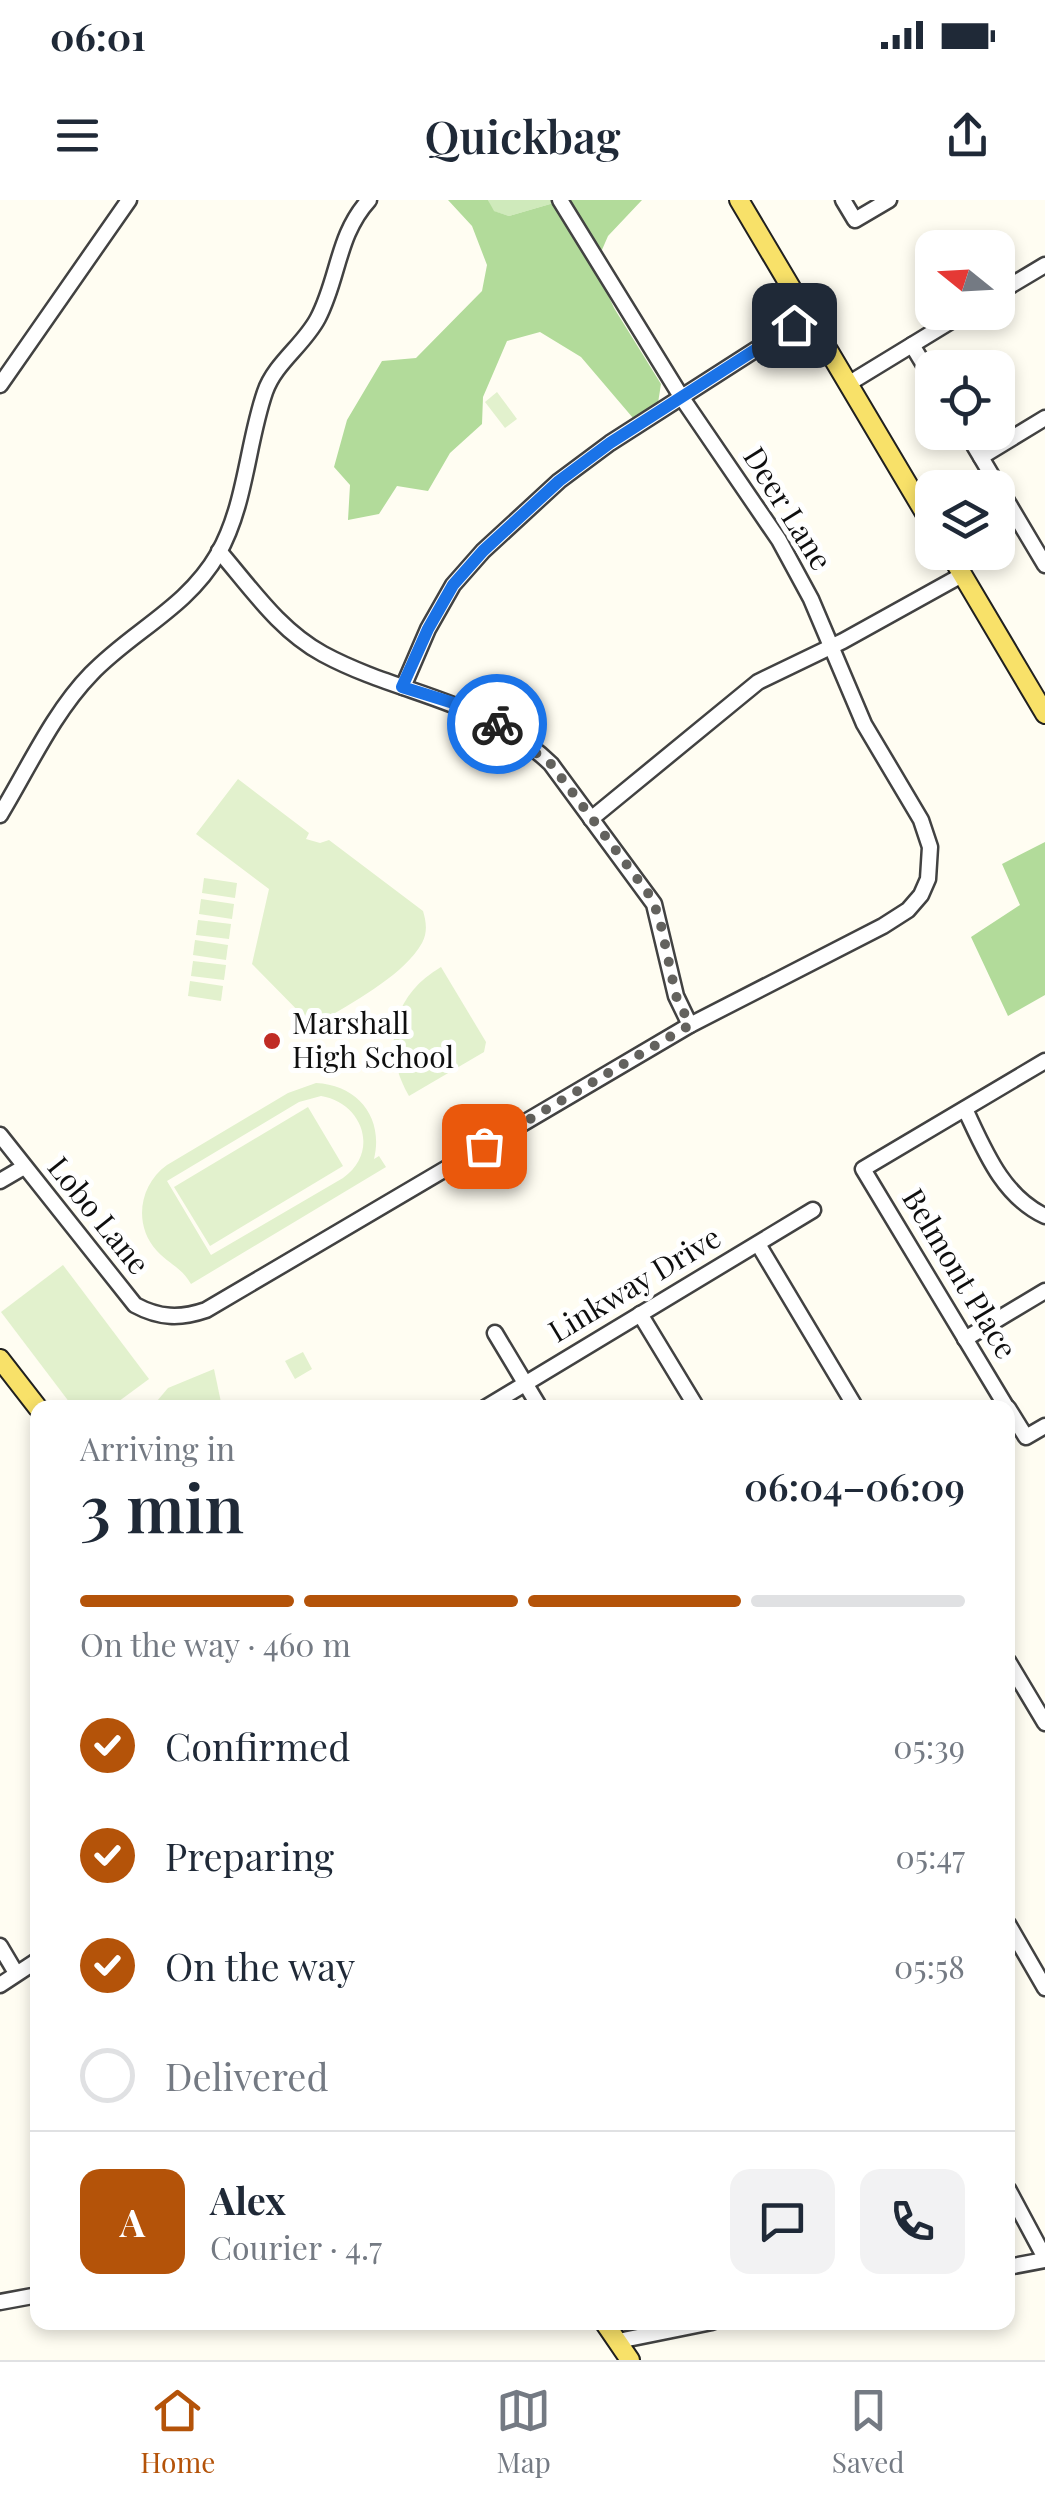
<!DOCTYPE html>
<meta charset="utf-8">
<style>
:root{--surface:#fff;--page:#f2f2f3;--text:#1f2937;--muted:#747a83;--line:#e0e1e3;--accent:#b45309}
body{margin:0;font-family:"Playfair Display",serif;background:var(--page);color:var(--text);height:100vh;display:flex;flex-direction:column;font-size:38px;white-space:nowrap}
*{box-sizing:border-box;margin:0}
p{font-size:32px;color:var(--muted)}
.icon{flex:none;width:55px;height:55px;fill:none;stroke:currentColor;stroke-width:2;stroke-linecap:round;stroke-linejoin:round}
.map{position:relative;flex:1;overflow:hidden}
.sheet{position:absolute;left:30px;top:1200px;width:985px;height:930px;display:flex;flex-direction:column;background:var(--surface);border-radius:20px;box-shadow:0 5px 15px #0003}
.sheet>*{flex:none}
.needle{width:65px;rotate:288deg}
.fabs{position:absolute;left:915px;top:30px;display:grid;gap:20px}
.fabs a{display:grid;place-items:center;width:100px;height:100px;border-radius:20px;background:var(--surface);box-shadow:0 5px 15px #0003;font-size:50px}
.pin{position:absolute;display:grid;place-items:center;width:85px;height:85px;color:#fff;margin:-42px;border-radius:20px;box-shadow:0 5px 15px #0006}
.courier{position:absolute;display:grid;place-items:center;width:100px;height:100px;margin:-50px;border:8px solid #1a73e8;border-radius:50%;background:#fff;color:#222;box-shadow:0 2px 12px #0007}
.headline em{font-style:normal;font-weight:600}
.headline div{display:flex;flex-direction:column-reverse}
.headline{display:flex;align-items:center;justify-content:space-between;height:170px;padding:0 50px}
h1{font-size:65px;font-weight:600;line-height:75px}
.bar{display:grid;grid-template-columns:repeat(4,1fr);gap:15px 10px;align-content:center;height:120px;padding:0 50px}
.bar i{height:12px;border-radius:8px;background:var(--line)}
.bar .current{background:var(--accent)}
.bar p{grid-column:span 4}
.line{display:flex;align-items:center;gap:25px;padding:0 50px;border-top:2px solid var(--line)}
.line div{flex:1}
.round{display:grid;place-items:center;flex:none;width:105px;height:105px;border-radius:20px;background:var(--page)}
ol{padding:0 50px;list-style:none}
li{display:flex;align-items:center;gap:30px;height:110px}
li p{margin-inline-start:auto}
li .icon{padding:10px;border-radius:50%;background:var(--accent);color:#fff;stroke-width:4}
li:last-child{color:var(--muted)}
li i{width:55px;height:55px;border:5px solid var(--line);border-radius:50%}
.status{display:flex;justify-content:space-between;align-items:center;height:70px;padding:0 50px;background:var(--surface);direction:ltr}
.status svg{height:28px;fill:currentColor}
header{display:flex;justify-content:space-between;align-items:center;height:130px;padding:0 50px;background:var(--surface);font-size:45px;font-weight:600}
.menu{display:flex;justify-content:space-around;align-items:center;height:140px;border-top:2px solid var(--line);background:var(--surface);font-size:28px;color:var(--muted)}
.menu a{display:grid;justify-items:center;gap:5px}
.menu .current{color:var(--accent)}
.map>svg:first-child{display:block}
.green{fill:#cfeabb}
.forest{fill:#b2db9a}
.pitch{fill:#e2f1cd;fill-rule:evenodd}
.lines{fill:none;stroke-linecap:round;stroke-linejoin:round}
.minor-casing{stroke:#424242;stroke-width:19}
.major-casing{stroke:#202020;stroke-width:22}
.minor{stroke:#fff;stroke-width:14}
.major{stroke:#f8e169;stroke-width:18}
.done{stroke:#63625e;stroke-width:10;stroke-dasharray:0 18}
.route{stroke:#1a73e8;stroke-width:12}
.poi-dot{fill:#c02c26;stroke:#fff;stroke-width:4}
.labels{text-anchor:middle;stroke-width:10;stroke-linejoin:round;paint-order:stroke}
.street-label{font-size:30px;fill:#0f0f0f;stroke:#fff}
.poi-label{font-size:30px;fill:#0f0f0f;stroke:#fff;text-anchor:start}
</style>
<div class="status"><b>06:01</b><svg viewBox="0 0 49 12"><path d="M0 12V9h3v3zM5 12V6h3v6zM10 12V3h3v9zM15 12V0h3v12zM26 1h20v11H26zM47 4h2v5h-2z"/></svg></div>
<header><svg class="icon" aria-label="menu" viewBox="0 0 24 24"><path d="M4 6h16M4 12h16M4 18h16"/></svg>Quickbag<svg class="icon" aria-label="share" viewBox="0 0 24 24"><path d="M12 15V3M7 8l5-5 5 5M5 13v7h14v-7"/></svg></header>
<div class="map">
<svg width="1045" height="2160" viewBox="0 0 1045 2160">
<rect width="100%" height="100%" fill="#fffdf2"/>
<!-- green -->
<polygon class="green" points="488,0 564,0 509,16 493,11"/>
<!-- forest -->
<g class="forest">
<polygon points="448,0 488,0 494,11 509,16 564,0 642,0 608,36 595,66 614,108 661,184 658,203 633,218 581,157 540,132 507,141 483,197 482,224 450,253 428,291 397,286 379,314 348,320 350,285 334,267 347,220 382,161 416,158 482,91 487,65 472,26"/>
<polygon points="1045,642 1045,795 1008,816 971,737 1020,705 1002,664"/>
</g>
<!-- pitch -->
<g class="pitch">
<polygon points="497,192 517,219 505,228 485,202"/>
<path d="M238,579l71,54 -3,6 14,4 9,-3 94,71c3,10 5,21 -1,32 -19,34 -76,63 -109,83l-61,-62 17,-75 -73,-55z"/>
<polygon points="204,678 237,683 235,698 202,693"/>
<polygon points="201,699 234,704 232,719 199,714"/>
<polygon points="198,720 231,724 229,739 196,735"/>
<polygon points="195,740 228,745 226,760 193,755"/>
<polygon points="193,761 226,765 224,780 191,776"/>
<path d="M441,767l45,75 -2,10 -75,44c-28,-48 -18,-100 32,-129z"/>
<polygon points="190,781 223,786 221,801 188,796"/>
<path d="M316,883c42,2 68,35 58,76l5,-3 7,11 -195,117c-10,-17 -22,-20 -34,-33 -24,-26 -18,-66 10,-86l121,-72zM321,896c42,7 59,56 22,82l-132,77 -44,-74 132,-79z"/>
<polygon points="308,907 343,966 210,1046 174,987"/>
<polygon points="63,1065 149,1179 111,1207 73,1207 1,1112"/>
<polygon points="303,1152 312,1169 295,1179 285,1161"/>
<polygon points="214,1169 222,1207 152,1207 168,1188"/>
</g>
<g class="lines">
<!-- minor casing -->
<g class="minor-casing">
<g id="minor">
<polyline points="843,0 855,20 889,0"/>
<polyline points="998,93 1045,65"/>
<polyline points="912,145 932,178"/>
<polyline points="848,184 966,112"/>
<polyline points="0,185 129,0"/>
<polyline points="966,232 1045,365"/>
<polyline points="981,257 1045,218"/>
<path d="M219,351c32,37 60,79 104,103 78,42 161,45 228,110l103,140 22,92 14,29"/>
<polyline points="403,487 428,429 453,385 483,351 559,281 610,243 808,116"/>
<path d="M0,615c28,-46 53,-102 91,-141 41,-43 96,-66 127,-120 28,-49 29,-110 47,-162 10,-29 39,-47 53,-74 21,-40 19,-83 51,-118"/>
<polyline points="591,619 758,482 843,441 962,375"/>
<path d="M965,909c19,40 37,87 80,107"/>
<path d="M0,935l135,170c24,13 45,14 71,5l484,-285 193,-99 25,-16 13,-15 7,-16 2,-32 -9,-27 -57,-96 -53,-125 -32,-59 -97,-142 -122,-198"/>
<polyline points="0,981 24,967"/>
<polyline points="758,1044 856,1208"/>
<polyline points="640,1114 697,1208"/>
<polyline points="495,1133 540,1208"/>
<polyline points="965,1139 1045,1091"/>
<polyline points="485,1208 813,1010"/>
<polyline points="1007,1208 863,969 1045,861"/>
<polyline points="1008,1208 1026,1237 1045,1226"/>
<polyline points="1008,1461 1045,1523"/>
<polyline points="1008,1724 1045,1788"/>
<polyline points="0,1746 16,1773"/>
<polyline points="0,1785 38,1760"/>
<polyline points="1008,1989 1045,2058"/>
<polyline points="1008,2067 1045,2060"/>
<polyline points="0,2102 38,2095"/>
<polyline points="618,2141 712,2122"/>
</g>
</g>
<!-- major casing -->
<g class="major-casing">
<g id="major">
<polyline points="739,0 932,325"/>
<polyline points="949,352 1045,514"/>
<polyline points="0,1159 38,1208"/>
<polyline points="604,2122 630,2160"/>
</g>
</g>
<!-- minor -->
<use href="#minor" class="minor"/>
<!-- major -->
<use href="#major" class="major"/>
</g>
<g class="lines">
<!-- done -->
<polyline class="done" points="484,946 690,825 676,796 659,716 648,693 551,564 497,524"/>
<!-- route -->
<polyline class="route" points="497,524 463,506 402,487 428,429 453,385 483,351 559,281 610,243 794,125"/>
</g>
<!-- markers -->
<circle class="poi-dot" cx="272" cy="841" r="10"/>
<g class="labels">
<!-- street labels -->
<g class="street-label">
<text transform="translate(787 309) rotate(58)" y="10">Deer Lane</text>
<text transform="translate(98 1016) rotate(51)" y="10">Lobo Lane</text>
<text transform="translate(959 1074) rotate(59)" y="10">Belmont Place</text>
<text transform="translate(635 1085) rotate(-31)" y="10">Linkway Drive</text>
</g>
<!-- poi labels -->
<g class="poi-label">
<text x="292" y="834">Marshall<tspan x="292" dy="34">High School</tspan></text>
</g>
</g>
</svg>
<div class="fabs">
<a><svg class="needle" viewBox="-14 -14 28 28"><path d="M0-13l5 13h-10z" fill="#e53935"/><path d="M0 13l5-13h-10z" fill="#747a83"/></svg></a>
<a><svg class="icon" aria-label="locate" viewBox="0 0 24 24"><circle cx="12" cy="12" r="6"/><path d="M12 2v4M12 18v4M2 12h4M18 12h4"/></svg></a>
<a><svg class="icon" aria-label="layers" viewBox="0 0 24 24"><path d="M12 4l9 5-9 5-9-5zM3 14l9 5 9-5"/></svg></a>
</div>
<div class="pin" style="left:484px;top:946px;background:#ea580c"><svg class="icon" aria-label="bag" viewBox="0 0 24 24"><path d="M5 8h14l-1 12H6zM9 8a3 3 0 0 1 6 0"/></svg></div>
<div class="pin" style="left:794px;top:125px;background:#1f2937"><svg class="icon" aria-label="home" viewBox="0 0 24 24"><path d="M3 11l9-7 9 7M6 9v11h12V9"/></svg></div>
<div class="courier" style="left:497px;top:524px"><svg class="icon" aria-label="bike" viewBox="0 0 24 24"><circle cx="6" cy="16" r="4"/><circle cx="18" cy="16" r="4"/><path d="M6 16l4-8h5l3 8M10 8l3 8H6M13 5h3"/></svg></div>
<section class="sheet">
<div class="headline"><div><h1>3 min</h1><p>Arriving in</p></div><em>06:04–06:09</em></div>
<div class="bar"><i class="current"></i><i class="current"></i><i class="current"></i><i></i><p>On the way · 460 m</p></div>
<ol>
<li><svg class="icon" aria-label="check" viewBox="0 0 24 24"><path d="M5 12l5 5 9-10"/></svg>Confirmed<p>05:39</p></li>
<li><svg class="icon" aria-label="check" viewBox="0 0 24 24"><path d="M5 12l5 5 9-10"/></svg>Preparing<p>05:47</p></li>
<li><svg class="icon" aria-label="check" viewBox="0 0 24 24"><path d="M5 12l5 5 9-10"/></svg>On the way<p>05:58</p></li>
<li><i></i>Delivered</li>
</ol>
<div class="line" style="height:180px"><b class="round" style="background:var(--accent);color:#fff">A</b><div><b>Alex</b><p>Courier · 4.7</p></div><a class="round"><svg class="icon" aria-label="chat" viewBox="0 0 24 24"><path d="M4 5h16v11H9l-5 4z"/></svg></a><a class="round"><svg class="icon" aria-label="phone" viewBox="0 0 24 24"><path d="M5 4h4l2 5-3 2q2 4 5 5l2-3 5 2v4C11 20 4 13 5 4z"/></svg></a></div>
</section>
</div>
<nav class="menu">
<a class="current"><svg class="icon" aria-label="home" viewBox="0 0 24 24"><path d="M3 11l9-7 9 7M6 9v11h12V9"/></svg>Home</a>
<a><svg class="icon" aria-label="map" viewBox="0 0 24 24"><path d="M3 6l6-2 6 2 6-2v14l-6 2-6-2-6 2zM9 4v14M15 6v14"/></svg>Map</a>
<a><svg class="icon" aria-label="saved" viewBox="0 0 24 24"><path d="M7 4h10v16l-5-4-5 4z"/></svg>Saved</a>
</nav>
